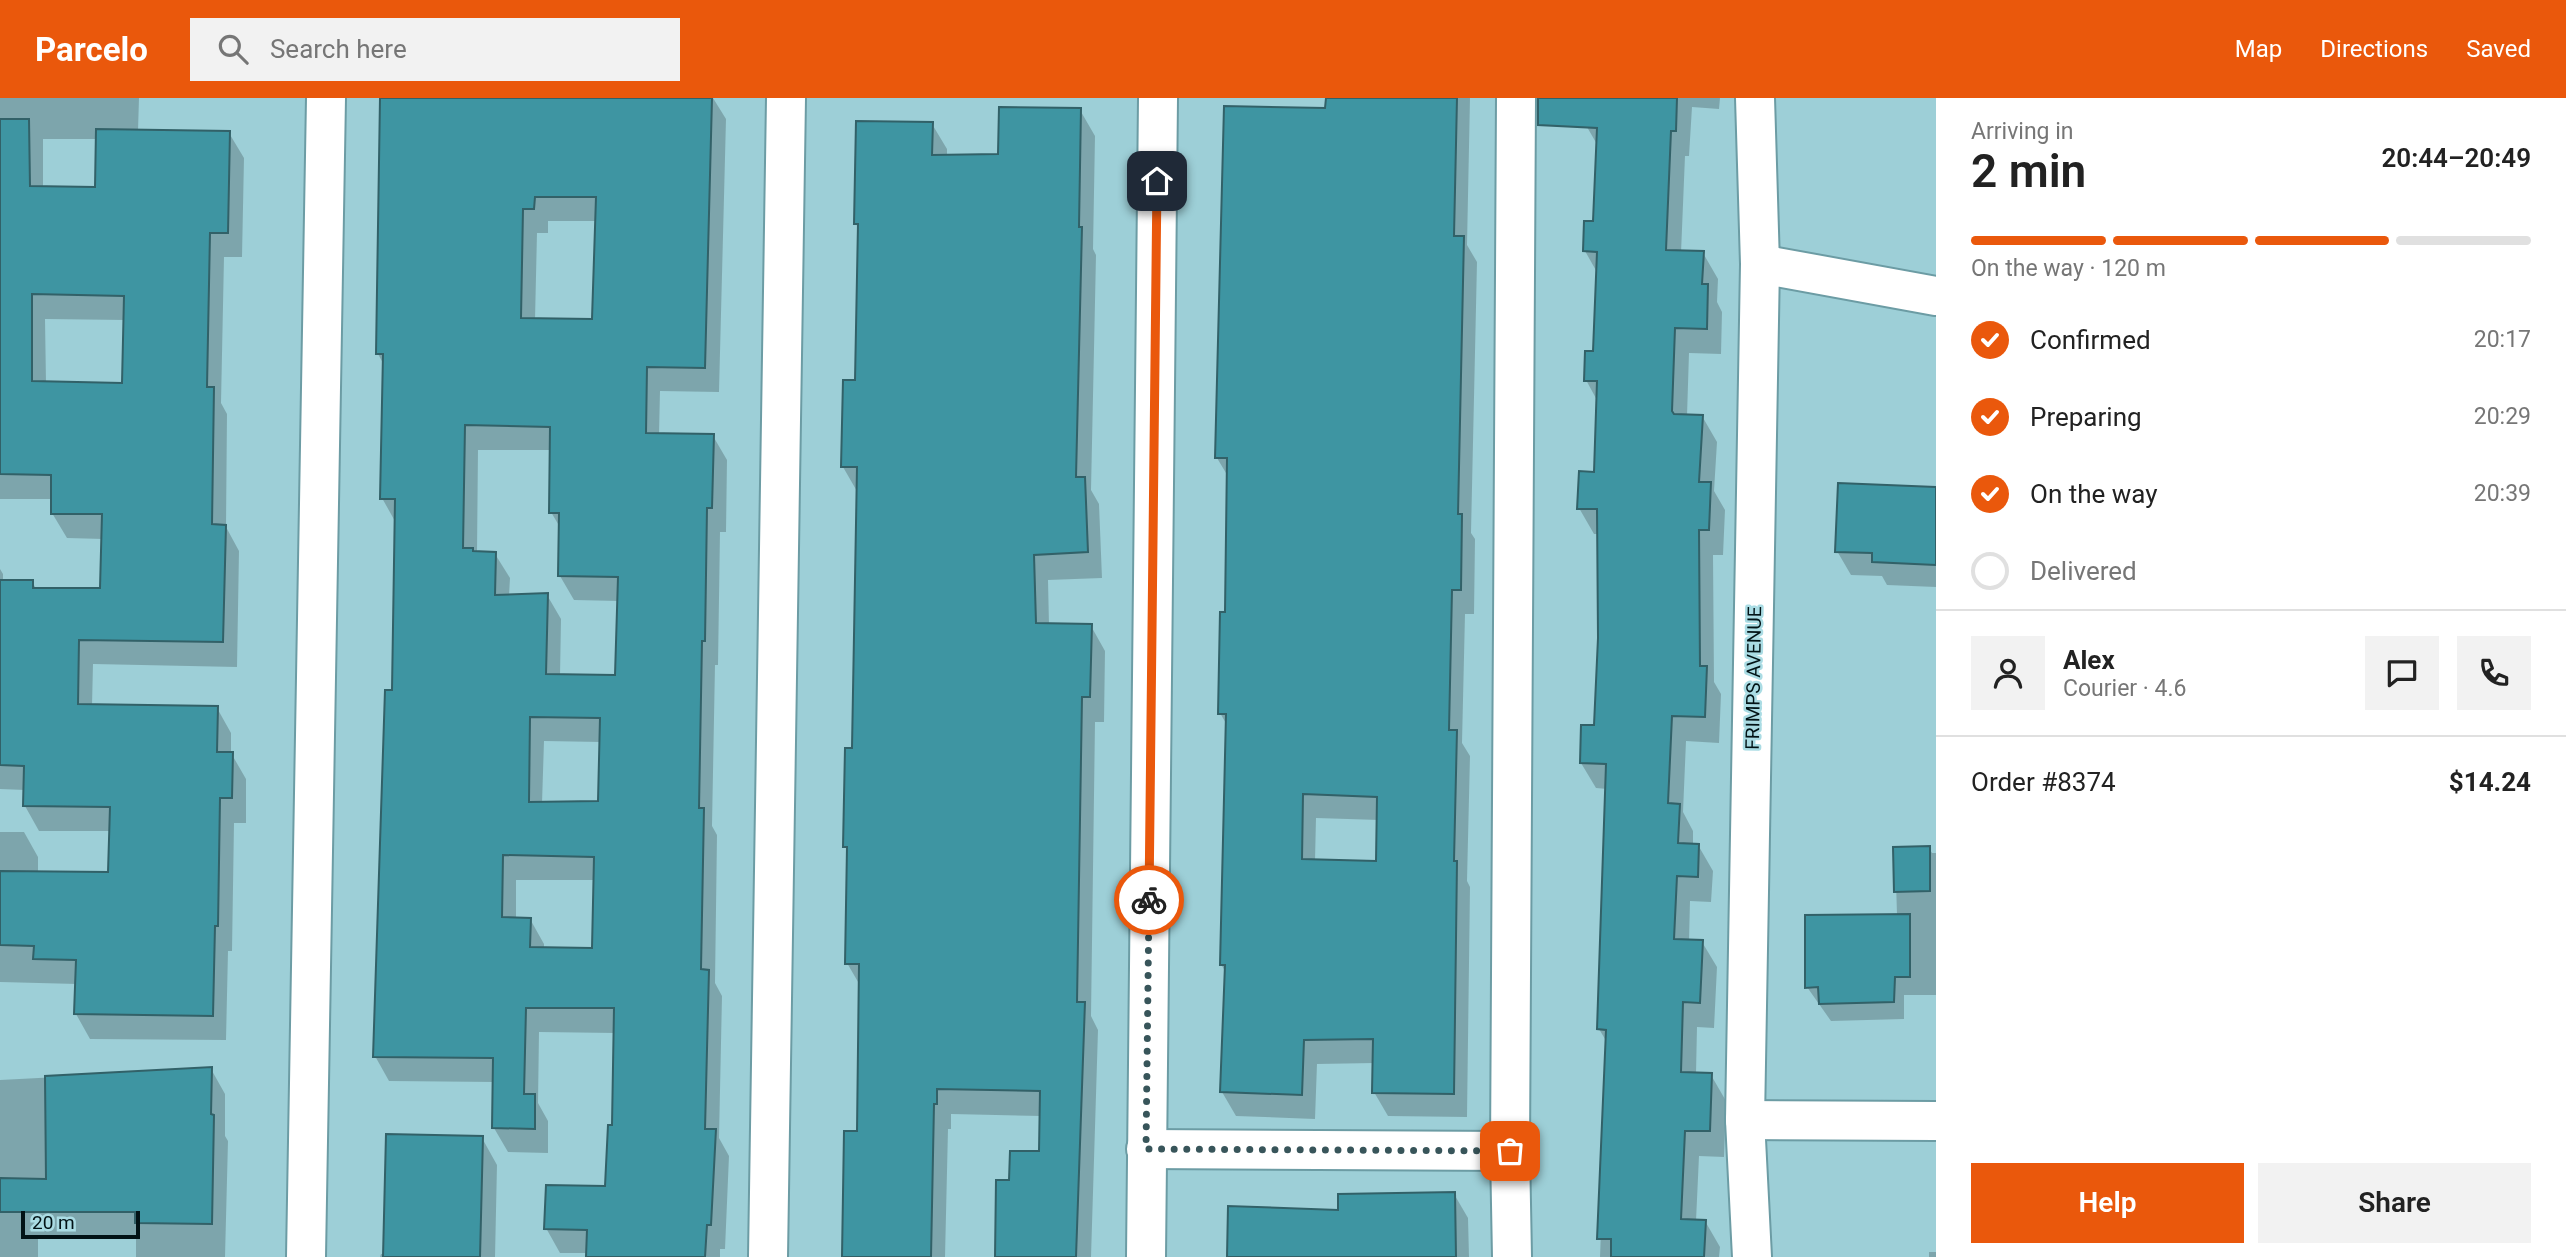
<!DOCTYPE html>
<meta charset="utf-8">
<style>
:root{--surface:#fff;--page:#f2f2f2;--text:#222;--muted:#767676;--line:#e0e0e0;--accent:#ea580c}
body{margin:0;font-family:Roboto,sans-serif;background:var(--page);color:var(--text);height:100vh;display:flex;flex-direction:column;font-size:26px;white-space:nowrap}
*{box-sizing:border-box;margin:0}
p{font-size:23px;color:var(--muted)}
.icon{flex:none;width:38px;height:38px;fill:none;stroke:currentColor;stroke-width:2;stroke-linecap:round;stroke-linejoin:round}
.map{position:relative;flex:1;overflow:hidden}
.drawer{display:flex;flex-direction:column;background:var(--surface);width:630px}
.drawer>*{flex:none}
.scale{position:absolute;left:21px;bottom:18px;width:119px;box-sizing:border-box;padding-left:7px;border:4px solid #021316;border-top:0;font-size:19px;line-height:24px;white-space:nowrap;color:#021316;-webkit-text-stroke:5px #aadce4;paint-order:stroke}
.pin{position:absolute;display:grid;place-items:center;width:60px;height:60px;color:#fff;margin:-30px;border-radius:14px;box-shadow:0 4px 10px #0006}
.courier{position:absolute;display:grid;place-items:center;width:70px;height:70px;margin:-35px;border:5px solid #ea580c;border-radius:50%;background:#fff;color:#222;box-shadow:0 2px 9px #0007}
.headline em{font-style:normal;font-weight:600}
.headline div{display:flex;flex-direction:column-reverse}
.headline{display:flex;align-items:center;justify-content:space-between;height:119px;padding:0 35px}
h1{font-size:46px;font-weight:600;line-height:52px}
.bar{display:grid;grid-template-columns:repeat(4,1fr);gap:10px 7px;align-content:center;height:84px;padding:0 35px}
.bar i{height:9px;border-radius:5px;background:var(--line)}
.bar .current{background:var(--accent)}
.bar p{grid-column:span 4}
.line{display:flex;align-items:center;gap:18px;padding:0 35px;border-top:2px solid var(--line)}
.line div{flex:1}
.round{display:grid;place-items:center;flex:none;width:74px;height:74px;border-radius:0px;background:var(--page)}
ol{padding:0 35px;list-style:none}
li{display:flex;align-items:center;gap:21px;height:77px}
li p{margin-inline-start:auto}
li .icon{padding:7px;border-radius:50%;background:var(--accent);color:#fff;stroke-width:4}
li:last-child{color:var(--muted)}
li i{width:38px;height:38px;border:4px solid var(--line);border-radius:50%}
.primary-button{display:flex;gap:14px;margin-top:auto;padding:14px 35px}
.primary-button a{flex:1;height:80px;border-radius:0px;background:var(--accent);color:#fff;font-size:28px;font-weight:600;line-height:80px;text-align:center}
.primary-button a+a{background:var(--page);color:var(--text)}
header{display:flex;align-items:center;gap:42px;box-sizing:border-box;height:98px;padding:0 35px;background:var(--accent);color:#fff}
header strong{font-size:33px}
nav{display:flex;gap:38px;margin-inline-start:auto;font-size:24px}
.search{width:490px;height:63px;background:var(--page);display:flex;align-items:center;gap:18px;box-sizing:border-box;padding:0 24px;border-radius:0px;color:var(--muted);font-size:26px}
main{display:flex;flex:1;min-height:0}
.map>svg:first-child{display:block}
.shadow{fill:#0003;fill-rule:evenodd}
.building{fill:#3e95a2;stroke:#326168;stroke-width:2;fill-rule:evenodd}
.lines{fill:none;stroke-linecap:round;stroke-linejoin:round}
.minor-casing{stroke:#6c9ca4;stroke-width:42}
.minor{stroke:#fff;stroke-width:38}
.done{stroke:#38555a;stroke-width:7;stroke-dasharray:0 12.6}
.route{stroke:#ea580c;stroke-width:9}
.labels{text-anchor:middle;stroke-width:5;stroke-linejoin:round;paint-order:stroke}
.street-label{font-size:19px;fill:#021316;stroke:#aadce4}
</style>
<header>
<strong>Parcelo</strong>
<div class="search"><svg class="icon" aria-label="search" viewBox="0 0 24 24"><circle cx="10" cy="10" r="6"/><path d="M15 15l6 6"/></svg>Search here</div>
<nav><a>Map</a><a>Directions</a><a>Saved</a></nav>
</header>
<main>
<div class="map">
<svg width="1936" height="1159" viewBox="0 0 1936 1159">
<rect width="100%" height="100%" fill="#9dcfd7"/>
<!-- shadow -->
<g class="shadow">
<path d="M0,0h139l-1,33 91,2 15,25 -2,99h-18l-3,146 6,11 -1,113 13,24 -2,116 -144,-3 -1,42 125,2 14,25v20l15,26v44h-12l-2,128h-4l-2,89 -136,-1 -14,-25 1,-30 -77,-2v-150h24l14,25v16l72,1 1,-43h-72l-14,-25v-16l-25,-1v-220l3,5v7l29,1 5,8h65l1,-51 -36,-1 -15,-25 1,-14h-53zM43,41h55l-1,49h-54zM45,221l80,1 -1,65 -78,-2z"/>
<path d="M381,0h332l13,21 -7,273 -59,-1 -1,44 54,1 14,24 -1,72h-6l-2,133h-3l-3,161 5,9 -2,148 7,13 -3,142 10,18 -4,93h-5v8h-132v-4h-28l-14,-25 60,-41 8,-60 1,-94 -76,-1 -1,71 10,18v32l-40,-1 -14,-24 1,-46 -106,-1 -14,-25 19,-364 2,-169 -14,-25 2,-133 -6,-11zM548,123h49l-3,100 -59,-1 2,-87h11zM478,352h74l-1,62 10,17 -1,47 14,24 45,1 -2,76 -57,-1 1,-57 -14,-24 -38,1 1,-18 -15,-24 -18,-1zM544,643l57,1 -1,61 -58,1zM516,782h79l-1,70 -50,-1v-5l-14,-25h-14z"/>
<path d="M1327,0h143l-3,147 10,17 -6,271 4,6 -1,75h-9l-3,129 8,13 -3,125 3,6 -3,230 -79,-1 -14,-24 1,-29 -58,1 -2,55 -79,-3 -14,-24 4,-119 -5,-9 6,-239 -7,-12 6,-100 3,-135 -12,-20 110,-348zM1316,720l63,2 -1,43 -63,-2z"/>
<polygon points="1588,0 1720,0 1719,11 1692,9 1689,58 1685,58 1681,155 1703,155 1718,181 1717,204 1722,214 1721,256 1689,255 1687,318 1702,318 1717,344 1714,393 1725,412 1723,457 1713,457 1714,584 1721,596 1719,645 1686,643 1683,714 1693,733 1693,747 1698,747 1713,773 1711,804 1690,803 1689,843 1702,844 1717,869 1714,930 1697,929 1696,976 1711,977 1726,1003 1724,1059 1699,1058 1696,1123 1705,1123 1720,1149 1719,1159 1600,1159 1608,946 1599,931 1607,691 1596,690 1581,665 1596,629 1600,540 1599,436 1594,436 1579,410 1596,376 1598,304 1586,282 1595,255 1598,176 1585,153 1594,125 1598,48 1587,29"/>
<polygon points="1080,12 1095,38 1093,151 1096,157 1091,392 1099,406 1102,480 1048,482 1049,527 1091,528 1105,553 1104,624 1095,624 1091,918 1098,932 1091,1159 997,1159 1011,1084 1040,1055 1041,1018 951,1016 951,1031 948,1031 945,1159 844,1159 858,1035 861,889 847,865 849,755 845,748 853,651 858,395 843,369 856,284 860,133 856,126 932,26 947,51 947,58 1000,58"/>
<polygon points="1936,413 1936,489 1887,487 1882,478 1851,477 1837,453"/>
<polygon points="1929,750 1932,755 1936,755 1936,897 1904,897 1904,921 1831,923 1807,889 1897,817 1895,751"/>
<polygon points="211,971 225,996 225,1038 228,1043 225,1159 136,1159 136,1139 38,1139 38,1159 0,1159 0,982"/>
<polygon points="482,1040 497,1067 495,1159 380,1159 381,1156 385,1156"/>
<polygon points="1454,1096 1468,1120 1469,1159 1228,1159 1340,1113"/>
<rect x="1929" y="1154" width="7" height="5"/>
</g>
<!-- building -->
<g class="building">
<path d="M380,0h332l-7,270 -58,-1 -1,66 68,1 -2,74h-5l-2,133h-3l-3,167h5l-3,161 8,1 -4,159h11l-5,96h-4l-2,32h-119l1,-27 -43,-1 2,-44 59,1 3,-61h4l2,-117h-88l-2,86h11v35l-43,-1 1,-70 -120,-1 12,-367h7l3,-191h-15l3,-145h-7zM535,99h61l-4,122 -71,-1 2,-109h11zM465,327l85,2 -1,86h10l-1,63 60,1 -3,98 -69,-1 2,-81 -53,2 1,-43 -23,-1v-3h-10zM530,619l70,1 -2,83 -69,1zM503,757l91,2 -2,91 -62,-1 1,-29 -29,-1z"/>
<path d="M1326,0h131l-3,138h10l-6,278h4l-1,76h-9l-3,140h8l-3,131h3l-3,233 -82,-1 1,-54 -69,1 -2,55 -82,-3 5,-127h-5l6,-251h-8l2,-102h5l2,-154h-12l9,-352 101,2zM1303,696l74,3 -1,64 -74,-2z"/>
<polygon points="1538,0 1677,0 1676,33 1671,33 1666,152 1704,153 1702,186 1708,186 1707,231 1675,230 1672,313 1674,316 1703,317 1699,384 1711,384 1709,432 1699,432 1700,568 1707,568 1705,619 1672,618 1668,705 1680,706 1678,745 1699,746 1698,779 1677,778 1674,841 1703,842 1700,905 1683,904 1681,974 1712,975 1710,1033 1685,1033 1681,1121 1706,1122 1704,1159 1611,1159 1611,1141 1597,1141 1606,932 1597,931 1606,666 1580,665 1581,627 1594,627 1598,540 1597,411 1577,411 1579,373 1594,374 1597,283 1584,283 1585,253 1593,253 1597,154 1583,153 1584,123 1593,123 1597,30 1538,27"/>
<polygon points="999,9 1081,10 1079,129 1082,129 1076,379 1085,379 1088,454 1034,457 1036,525 1092,526 1090,599 1082,599 1077,904 1085,904 1076,1159 995,1159 996,1082 1009,1082 1010,1053 1039,1053 1040,993 937,991 937,1006 934,1006 931,1159 842,1159 844,1033 857,1033 859,866 845,866 847,749 843,749 845,650 852,650 857,369 841,369 843,282 855,282 858,126 854,126 856,23 933,24 932,57 998,56"/>
<path d="M0,21h29l1,67 65,1 1,-58 134,2 -2,102h-18l-3,154h7l-2,137 14,1 -3,117 -144,-2 -1,64 140,2 -1,46h16l-1,46h-12l-2,128h-3l-2,90 -139,-2 2,-54 -43,-1 1,-13 -34,-1v-74l108,1 2,-65 -87,-1 1,-40 -24,-1v-185h33v8h67l2,-74h-51v-39l-51,-1zM32,196l92,2 -2,87 -90,-2z"/>
<polygon points="1838,385 1936,389 1936,467 1872,464 1872,455 1835,454"/>
<polygon points="1930,748 1930,793 1894,794 1893,749"/>
<polygon points="1910,816 1910,879 1895,879 1894,904 1819,906 1818,889 1805,890 1805,817"/>
<polygon points="212,969 211,1016 214,1017 212,1126 135,1125 135,1114 0,1114 0,1080 46,1081 45,978"/>
<polygon points="386,1036 483,1038 480,1159 383,1159"/>
<polygon points="1455,1094 1456,1159 1227,1159 1228,1108 1338,1112 1338,1096"/>
</g>
<g class="lines">
<!-- minor casing -->
<g class="minor-casing">
<g id="minor">
<polyline points="1760,166 1936,198"/>
<polyline points="1745,1022 1936,1023"/>
<polyline points="1146,1051 1510,1053"/>
<polyline points="306,1159 326,0"/>
<polyline points="768,1159 786,0"/>
<polyline points="1146,1159 1158,0"/>
<polyline points="1512,1159 1510,1053 1516,0"/>
<polyline points="1752,1159 1745,1022 1760,166 1755,0"/>
</g>
</g>
<!-- minor -->
<use href="#minor" class="minor"/>
</g>
<g class="lines">
<!-- done -->
<polyline class="done" points="1149,802 1146,1051 1510,1053"/>
<!-- route -->
<polyline class="route" points="1149,802 1157,83"/>
</g>
<g class="labels">
<!-- street labels -->
<g class="street-label">
<text transform="translate(1753 580) rotate(-89)" y="7">FRIMPS AVENUE</text>
</g>
</g>
</svg>
<div class="scale">20 m</div>
<div class="pin" style="left:1510px;top:1053px;background:#ea580c"><svg class="icon" aria-label="bag" viewBox="0 0 24 24"><path d="M5 8h14l-1 12H6zM9 8a3 3 0 0 1 6 0"/></svg></div>
<div class="pin" style="left:1157px;top:83px;background:#1f2937"><svg class="icon" aria-label="home" viewBox="0 0 24 24"><path d="M3 11l9-7 9 7M6 9v11h12V9"/></svg></div>
<div class="courier" style="left:1149px;top:802px"><svg class="icon" aria-label="bike" viewBox="0 0 24 24"><circle cx="6" cy="16" r="4"/><circle cx="18" cy="16" r="4"/><path d="M6 16l4-8h5l3 8M10 8l3 8H6M13 5h3"/></svg></div>
</div>
<section class="drawer">
<div class="headline"><div><h1>2 min</h1><p>Arriving in</p></div><em>20:44–20:49</em></div>
<div class="bar"><i class="current"></i><i class="current"></i><i class="current"></i><i></i><p>On the way · 120 m</p></div>
<ol>
<li><svg class="icon" aria-label="check" viewBox="0 0 24 24"><path d="M5 12l5 5 9-10"/></svg>Confirmed<p>20:17</p></li>
<li><svg class="icon" aria-label="check" viewBox="0 0 24 24"><path d="M5 12l5 5 9-10"/></svg>Preparing<p>20:29</p></li>
<li><svg class="icon" aria-label="check" viewBox="0 0 24 24"><path d="M5 12l5 5 9-10"/></svg>On the way<p>20:39</p></li>
<li><i></i>Delivered</li>
</ol>
<div class="line" style="height:126px"><a class="round"><svg class="icon" aria-label="person" viewBox="0 0 24 24"><circle cx="12" cy="8" r="4"/><path d="M4 21q1-7 8-7t8 7"/></svg></a><div><b>Alex</b><p>Courier · 4.6</p></div><a class="round"><svg class="icon" aria-label="chat" viewBox="0 0 24 24"><path d="M4 5h16v11H9l-5 4z"/></svg></a><a class="round"><svg class="icon" aria-label="phone" viewBox="0 0 24 24"><path d="M5 4h4l2 5-3 2q2 4 5 5l2-3 5 2v4C11 20 4 13 5 4z"/></svg></a></div>
<div class="line" style="height:91px"><div>Order #8374</div><b>$14.24</b></div>
<div class="primary-button"><a>Help</a><a>Share</a></div>
</section>
</main>
